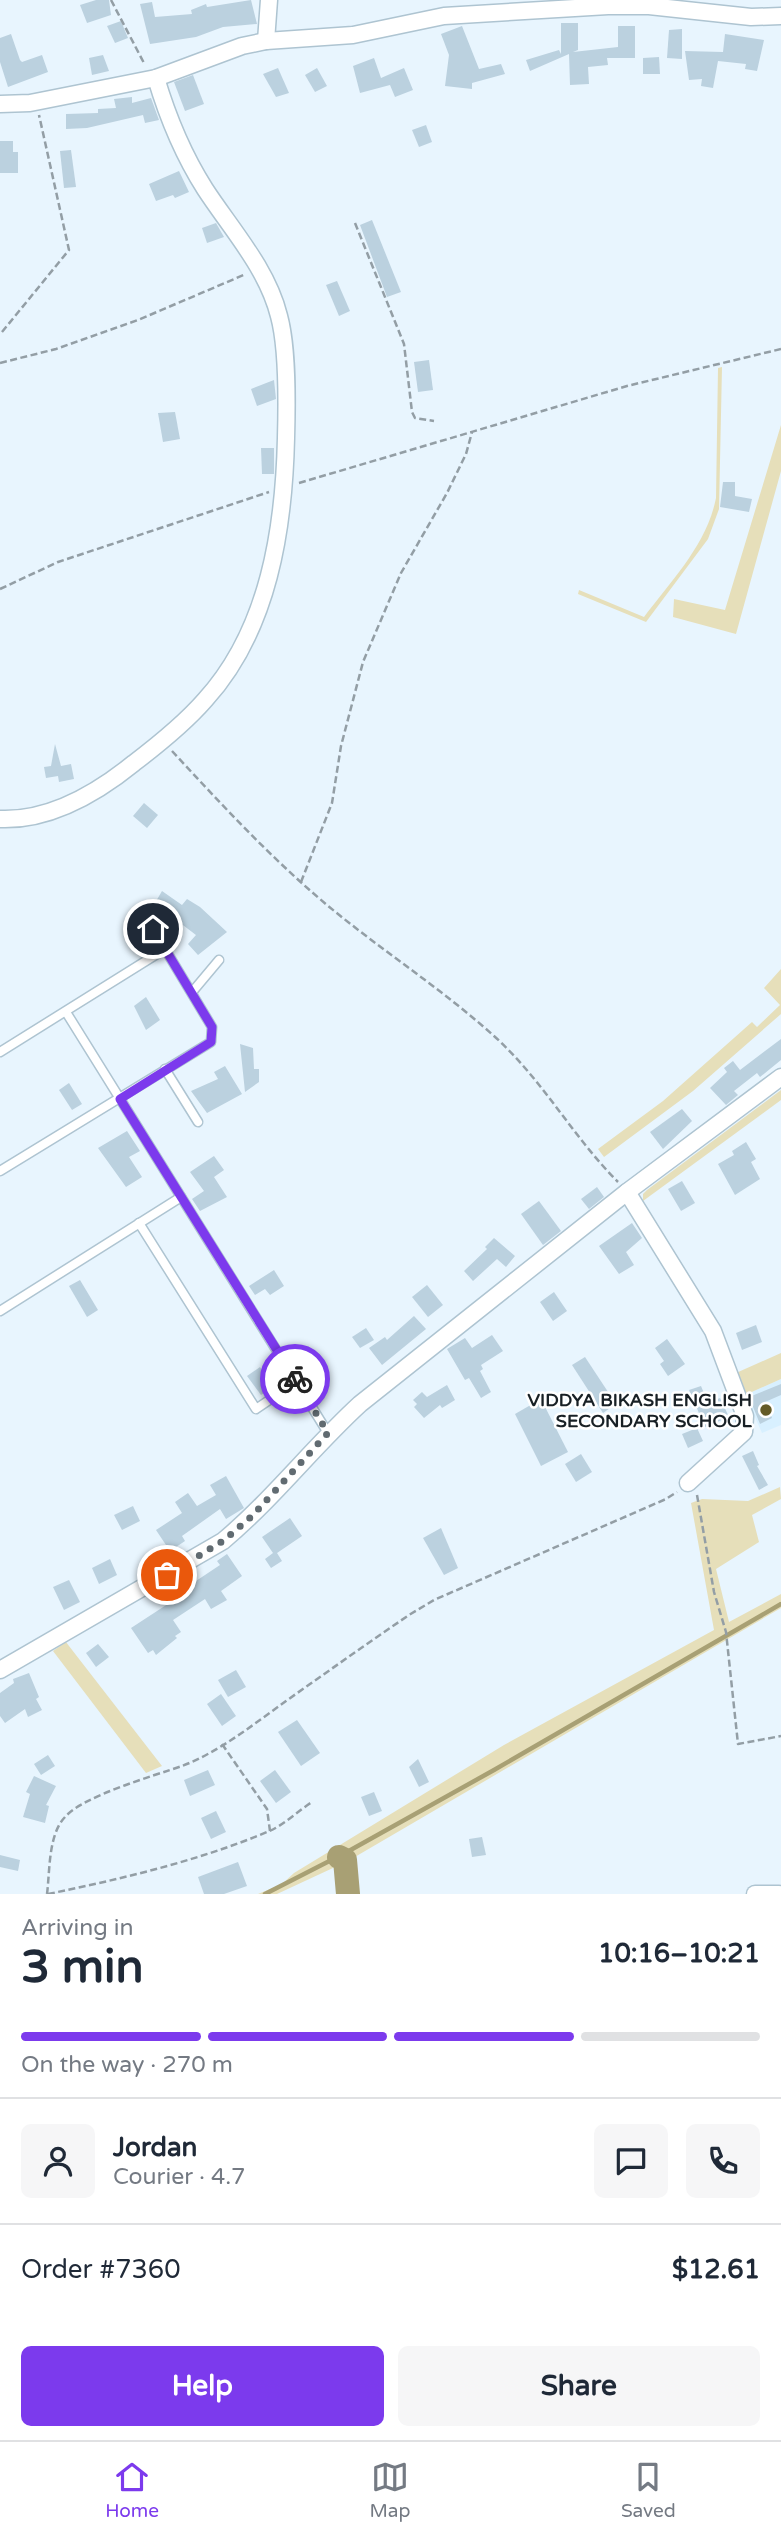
<!DOCTYPE html>
<meta charset="utf-8">
<style>
:root{--surface:#fff;--page:#f6f6f7;--text:#1f2937;--muted:#747a83;--line:#e0e1e3;--accent:#7c3aed}
body{margin:0;font-family:"Varela Round",sans-serif;background:var(--page);color:var(--text);height:100vh;display:flex;flex-direction:column;font-size:26px;white-space:nowrap}
*{box-sizing:border-box;margin:0}
p{font-size:23px;color:var(--muted)}
.icon{flex:none;width:38px;height:38px;fill:none;stroke:currentColor;stroke-width:2;stroke-linecap:round;stroke-linejoin:round}
.map{position:relative;height:1894px;overflow:hidden}
.panel{display:flex;flex-direction:column;background:var(--surface);flex:1}
.panel>*{flex:none}
.pin{position:absolute;display:grid;place-items:center;width:60px;height:60px;color:#fff;margin:-30px;border:4px solid #fff;border-radius:50%;box-shadow:0 2px 7px #0007}
.courier{position:absolute;display:grid;place-items:center;width:70px;height:70px;margin:-35px;border:5px solid #7c3aed;border-radius:50%;background:#fff;color:#222;box-shadow:0 2px 9px #0007}
.headline em{font-style:normal;font-weight:700}
.headline div{display:flex;flex-direction:column-reverse}
.headline{display:flex;align-items:center;justify-content:space-between;height:119px;padding:0 21px}
h1{font-size:46px;font-weight:700;line-height:52px}
.bar{display:grid;grid-template-columns:repeat(4,1fr);gap:10px 7px;align-content:center;height:84px;padding:0 21px}
.bar i{height:9px;border-radius:5px;background:var(--line)}
.bar .current{background:var(--accent)}
.bar p{grid-column:span 4}
.line{display:flex;align-items:center;gap:18px;padding:0 21px;border-top:2px solid var(--line)}
.line div{flex:1}
.round{display:grid;place-items:center;flex:none;width:74px;height:74px;border-radius:10px;background:var(--page)}
.action{display:flex;gap:14px;margin-top:auto;padding:14px 21px}
.action a{flex:1;height:80px;border-radius:10px;background:var(--accent);color:#fff;font-size:28px;font-weight:700;line-height:80px;text-align:center}
.action a+a{background:var(--page);color:var(--text)}
.menu{display:flex;justify-content:space-around;align-items:center;height:98px;border-top:2px solid var(--line);background:var(--surface);font-size:19px;color:var(--muted)}
.menu a{display:grid;justify-items:center;gap:4px}
.menu .current{color:var(--accent)}
.map>svg:first-child{display:block}
.built{fill:#d8f0ff}
.green{fill:#e6dfba}
.lines{fill:none;stroke-linecap:round;stroke-linejoin:round}
.stream{stroke:#a8a074;stroke-width:4.5}
.river{stroke:#a8a074;stroke-width:24}
.building{fill:#bbd1df}
.lane-casing{stroke:#aec4d1;stroke-width:11}
.street-casing{stroke:#aec4d1;stroke-width:19}
.path{stroke:#939ea5;stroke-width:2.5;stroke-dasharray:7 3.5;stroke-linecap:butt}
.lane{stroke:#fff;stroke-width:8}
.street{stroke:#fff;stroke-width:16}
.done{stroke:#616b71;stroke-width:7;stroke-dasharray:0 12.6}
.route{stroke:#7c3aed;stroke-width:9}
.poi-dot{fill:#645b27;stroke:#fff;stroke-width:2.5}
.labels{text-anchor:middle;stroke-width:5;stroke-linejoin:round;paint-order:stroke}
.poi-label{font-size:18px;font-weight:bold;fill:#182025;stroke:#fff;text-anchor:end}
</style>
<div class="map">
<svg width="781" height="1894" viewBox="0 0 781 1894">
<rect width="100%" height="100%" fill="#e8f5fe"/>
<!-- built -->
<polygon class="built" points="781,1379 781,1425 762,1433 745,1395"/>
<!-- green -->
<g class="green">
<path d="M722,367l-3,142 -11,30 -62,83 -68,-28 1,-4 65,27c28,-37 63,-73 72,-119l2,-130z"/>
<polygon points="781,425 781,471 736,634 673,617 674,599 725,610"/>
<polygon points="781,969 781,1014 693,1091 604,1157 598,1149 663,1101 752,1022 757,1027 780,1005 764,988"/>
<polygon points="781,1090 781,1100 643,1201 643,1194 647,1190"/>
<polygon points="781,1353 781,1379 745,1395 736,1373"/>
<polygon points="780,1487 781,1499 752,1515 759,1542 716,1569 729,1622 781,1594 781,1608 348,1861 277,1894 258,1894 282,1884 294,1873 504,1745 714,1630 691,1503 702,1499 748,1501"/>
<polygon points="66,1642 69,1646 162,1766 146,1773 53,1651"/>
</g>
<g class="lines">
<!-- stream -->
<polyline class="stream" points="265,1894 347,1852 494,1770 781,1604"/>
<!-- river -->
<polyline class="river" points="339,1857 345,1860 348,1894"/>
</g>
<!-- building -->
<g class="building">
<polygon points="96,0 109,0 111,15 87,23 80,5"/>
<polygon points="251,0 257,24 223,27 196,37 150,44 140,4 152,2 155,17 192,14 191,10 206,4 207,7"/>
<polygon points="121,21 128,38 115,43 107,26"/>
<polygon points="561,23 578,23 578,50 573,52 618,47 618,26 635,26 635,58 607,58 608,65 588,67 589,84 570,85 569,54 530,71 526,60 559,50 561,54"/>
<polygon points="462,26 479,69 501,64 505,74 472,83 472,89 445,86 449,55 441,34"/>
<polygon points="682,29 682,59 667,58 669,30"/>
<polygon points="11,34 20,60 22,62 42,55 48,72 8,87 0,62 0,38"/>
<polygon points="725,34 764,40 757,71 745,69 746,64 718,61 713,88 701,86 702,79 689,80 685,51 723,52"/>
<polygon points="103,55 109,71 92,75 89,58"/>
<polygon points="659,57 660,74 643,74 643,58"/>
<polygon points="374,58 381,78 404,68 413,90 395,97 390,85 360,93 353,66"/>
<polygon points="278,68 289,93 276,97 263,74"/>
<polygon points="317,68 327,86 315,92 305,75"/>
<polygon points="193,75 204,104 185,111 174,82"/>
<polygon points="132,97 132,103 151,98 159,120 145,123 143,115 87,128 66,129 66,114 98,113 98,109 116,108 114,99"/>
<polygon points="426,125 432,142 419,147 412,130"/>
<polygon points="0,141 13,141 13,152 18,152 18,173 0,173"/>
<polygon points="71,150 76,187 64,188 60,151"/>
<polygon points="179,171 189,192 175,198 173,195 156,201 149,184"/>
<polygon points="372,220 401,292 387,297 360,225"/>
<polygon points="216,223 224,237 207,243 202,228"/>
<polygon points="337,281 350,311 339,316 326,285"/>
<polygon points="429,360 433,390 418,392 414,362"/>
<polygon points="274,380 276,399 257,406 251,389"/>
<polygon points="175,412 180,439 163,442 158,413"/>
<polygon points="261,448 274,448 274,474 262,474"/>
<polygon points="723,482 735,482 735,496 752,499 749,512 720,507"/>
<polygon points="55,744 61,766 71,764 74,779 59,782 58,776 46,778 44,767 51,766"/>
<polygon points="144,803 158,815 147,828 133,816"/>
<polygon points="162,891 182,905 187,899 200,907 227,932 198,955 188,944 196,935 171,916 174,913 155,903"/>
<polygon points="146,997 160,1020 146,1030 134,1006"/>
<polygon points="781,1039 781,1060 760,1077 757,1073 734,1091 738,1095 726,1105 710,1088 727,1072 724,1068 733,1061 740,1070"/>
<polygon points="240,1044 253,1048 254,1069 259,1069 259,1082 245,1092"/>
<polygon points="225,1066 242,1094 207,1113 191,1091 218,1079 214,1072"/>
<polygon points="69,1083 82,1104 72,1110 59,1090"/>
<polygon points="682,1109 692,1121 663,1149 650,1132"/>
<polygon points="127,1131 140,1151 129,1157 142,1177 126,1187 98,1148"/>
<polygon points="746,1142 756,1159 751,1162 760,1179 735,1195 718,1164 734,1155 732,1151"/>
<polygon points="214,1156 224,1170 214,1177 227,1197 200,1211 192,1199 204,1191 190,1172"/>
<polygon points="682,1181 695,1203 681,1211 668,1189"/>
<polygon points="597,1187 604,1197 589,1209 581,1199"/>
<polygon points="539,1201 561,1231 543,1245 521,1214"/>
<polygon points="632,1223 642,1238 626,1252 634,1265 619,1274 599,1246"/>
<polygon points="494,1238 515,1256 506,1267 497,1259 473,1281 464,1271 487,1249 485,1247"/>
<polygon points="274,1270 284,1286 270,1295 265,1289 255,1295 249,1286"/>
<polygon points="80,1280 98,1310 87,1317 69,1286"/>
<polygon points="427,1285 443,1305 428,1317 412,1297"/>
<polygon points="554,1292 567,1311 553,1321 540,1302"/>
<polygon points="414,1316 426,1329 382,1365 369,1348 385,1337 387,1340"/>
<polygon points="756,1325 762,1342 742,1350 736,1333"/>
<polygon points="366,1328 374,1340 360,1348 352,1337"/>
<polygon points="492,1335 503,1351 481,1365 483,1369 480,1371 491,1392 481,1398 469,1378 465,1380 447,1349 465,1338 472,1348"/>
<polygon points="667,1339 685,1364 668,1376 660,1364 664,1361 655,1348"/>
<polygon points="585,1357 616,1404 603,1413 572,1365"/>
<polygon points="260,1367 273,1387 261,1395 247,1376"/>
<polygon points="781,1384 781,1395 765,1402 772,1418 760,1424 749,1397"/>
<polygon points="447,1385 455,1400 442,1408 440,1405 424,1418 414,1407 417,1404 413,1400 422,1392 427,1397"/>
<polygon points="701,1386 708,1403 720,1398 729,1417 705,1427 689,1390"/>
<polygon points="541,1399 568,1452 541,1466 515,1414"/>
<polygon points="697,1428 703,1441 688,1448 682,1434"/>
<polygon points="753,1451 759,1465 757,1466 768,1485 759,1490 742,1456"/>
<polygon points="581,1454 592,1472 576,1482 565,1464"/>
<polygon points="226,1476 244,1508 226,1519 220,1509 182,1536 185,1541 170,1551 156,1530 182,1513 175,1502 188,1493 197,1506 216,1495 210,1485"/>
<polygon points="133,1506 140,1521 122,1530 114,1515"/>
<polygon points="290,1518 302,1536 277,1553 282,1561 271,1568 265,1559 273,1553 262,1537"/>
<polygon points="441,1528 458,1568 444,1575 423,1538"/>
<polygon points="227,1554 242,1576 221,1591 227,1600 211,1609 205,1599 173,1620 181,1632 175,1636 177,1638 156,1655 153,1650 148,1653 131,1628 177,1598 175,1595 220,1565 217,1561"/>
<polygon points="110,1559 117,1575 99,1584 92,1568"/>
<polygon points="69,1580 80,1602 64,1610 53,1587"/>
<polygon points="98,1644 109,1657 96,1667 86,1653"/>
<polygon points="236,1670 246,1687 228,1697 218,1680"/>
<polygon points="29,1673 39,1697 36,1699 42,1710 28,1717 25,1709 5,1723 0,1716 0,1693 14,1683 13,1679"/>
<polygon points="221,1694 236,1716 222,1726 207,1704"/>
<polygon points="297,1720 320,1753 301,1766 278,1732"/>
<polygon points="48,1755 55,1766 41,1775 34,1764"/>
<polygon points="418,1759 429,1782 419,1787 409,1767"/>
<polygon points="208,1770 215,1785 190,1796 184,1780"/>
<polygon points="275,1770 291,1792 276,1803 260,1781"/>
<polygon points="34,1776 56,1786 46,1805 49,1806 45,1823 23,1817 30,1794 26,1792"/>
<polygon points="374,1792 382,1811 369,1816 361,1797"/>
<polygon points="216,1811 226,1832 211,1839 201,1818"/>
<polygon points="482,1837 486,1855 472,1857 469,1839"/>
<polygon points="0,1855 20,1860 18,1871 0,1867"/>
<polygon points="238,1862 247,1886 224,1894 204,1894 198,1877"/>
</g>
<g class="lines">
<!-- lane casing -->
<g class="lane-casing">
<g id="lane">
<polyline points="193,991 219,960"/>
<polyline points="66,1012 328,1433"/>
<polyline points="0,1052 165,949"/>
<polyline points="165,1069 198,1122"/>
<polyline points="0,1171 211,1042 212,1027 153,929"/>
<polyline points="139,1223 256,1409 296,1382"/>
<polyline points="0,1311 181,1197"/>
</g>
</g>
<!-- street casing -->
<g class="street-casing">
<g id="street">
<polyline points="266,41 269,0"/>
<polyline points="0,104 30,103 156,78 242,46 266,41 353,35 444,16 608,6 649,6 751,17 781,16"/>
<path d="M0,819c50,2 97,-26 134,-56 25,-19 50,-39 71,-63 64,-70 79,-172 81,-262 1,-35 2,-89 -7,-122 -12,-48 -48,-87 -74,-127 -21,-33 -38,-74 -49,-111"/>
<polyline points="627,1192 713,1331 745,1416 744,1432 688,1483"/>
<path d="M0,1670l223,-129c50,-42 89,-93 137,-137l267,-212 154,-115"/>
<polyline points="755,1894 779,1894"/>
</g>
</g>
<!-- path -->
<g class="path">
<polyline points="111,0 145,65"/>
<polyline points="355,223 404,344 412,412 415,418 434,421"/>
<polyline points="2,332 69,250 39,115"/>
<polyline points="0,363 56,349 138,320 246,274"/>
<polyline points="299,483 627,386 781,349"/>
<polyline points="0,589 58,562 269,492"/>
<path d="M172,751c49,53 99,107 155,154 54,45 115,84 167,131 48,43 79,101 124,146"/>
<polyline points="301,882 332,803 341,746 363,662 401,573 447,493 466,454 472,432"/>
<polyline points="697,1495 714,1592 726,1632 738,1744 781,1736"/>
<polyline points="222,1744 267,1809 270,1831"/>
<path d="M47,1894c3,-23 1,-59 18,-77 18,-21 88,-41 117,-51 37,-14 72,-42 104,-65 41,-29 82,-58 123,-86l25,-15 232,-101 11,-7"/>
<path d="M48,1894c73,-15 150,-33 219,-62 16,-6 31,-21 45,-30"/>
</g>
<!-- lane -->
<use href="#lane" class="lane"/>
<!-- street -->
<use href="#street" class="street"/>
</g>
<g class="lines">
<!-- done -->
<polyline class="done" points="167,1575 223,1541 252,1516 328,1433 295,1379"/>
<!-- route -->
<polyline class="route" points="153,929 212,1027 211,1042 120,1099 295,1379"/>
</g>
<!-- markers -->
<circle class="poi-dot" cx="766" cy="1410" r="7"/>
<g class="labels">
<!-- poi labels -->
<g class="poi-label">
<text x="752" y="1406">VIDDYA BIKASH ENGLISH<tspan x="752" dy="21">SECONDARY SCHOOL</tspan></text>
</g>
</g>
</svg>
<div class="pin" style="left:167px;top:1575px;background:#ea580c"><svg class="icon" aria-label="bag" viewBox="0 0 24 24"><path d="M5 8h14l-1 12H6zM9 8a3 3 0 0 1 6 0"/></svg></div>
<div class="pin" style="left:153px;top:929px;background:#1f2937"><svg class="icon" aria-label="home" viewBox="0 0 24 24"><path d="M3 11l9-7 9 7M6 9v11h12V9"/></svg></div>
<div class="courier" style="left:295px;top:1379px"><svg class="icon" aria-label="bike" viewBox="0 0 24 24"><circle cx="6" cy="16" r="4"/><circle cx="18" cy="16" r="4"/><path d="M6 16l4-8h5l3 8M10 8l3 8H6M13 5h3"/></svg></div>
</div>
<section class="panel">
<div class="headline"><div><h1>3 min</h1><p>Arriving in</p></div><em>10:16–10:21</em></div>
<div class="bar"><i class="current"></i><i class="current"></i><i class="current"></i><i></i><p>On the way · 270 m</p></div>
<div class="line" style="height:126px"><a class="round"><svg class="icon" aria-label="person" viewBox="0 0 24 24"><circle cx="12" cy="8" r="4"/><path d="M4 21q1-7 8-7t8 7"/></svg></a><div><b>Jordan</b><p>Courier · 4.7</p></div><a class="round"><svg class="icon" aria-label="chat" viewBox="0 0 24 24"><path d="M4 5h16v11H9l-5 4z"/></svg></a><a class="round"><svg class="icon" aria-label="phone" viewBox="0 0 24 24"><path d="M5 4h4l2 5-3 2q2 4 5 5l2-3 5 2v4C11 20 4 13 5 4z"/></svg></a></div>
<div class="line" style="height:91px"><div>Order #7360</div><b>$12.61</b></div>
<div class="action"><a>Help</a><a>Share</a></div>
</section>
<nav class="menu">
<a class="current"><svg class="icon" aria-label="home" viewBox="0 0 24 24"><path d="M3 11l9-7 9 7M6 9v11h12V9"/></svg>Home</a>
<a><svg class="icon" aria-label="map" viewBox="0 0 24 24"><path d="M3 6l6-2 6 2 6-2v14l-6 2-6-2-6 2zM9 4v14M15 6v14"/></svg>Map</a>
<a><svg class="icon" aria-label="saved" viewBox="0 0 24 24"><path d="M7 4h10v16l-5-4-5 4z"/></svg>Saved</a>
</nav>
